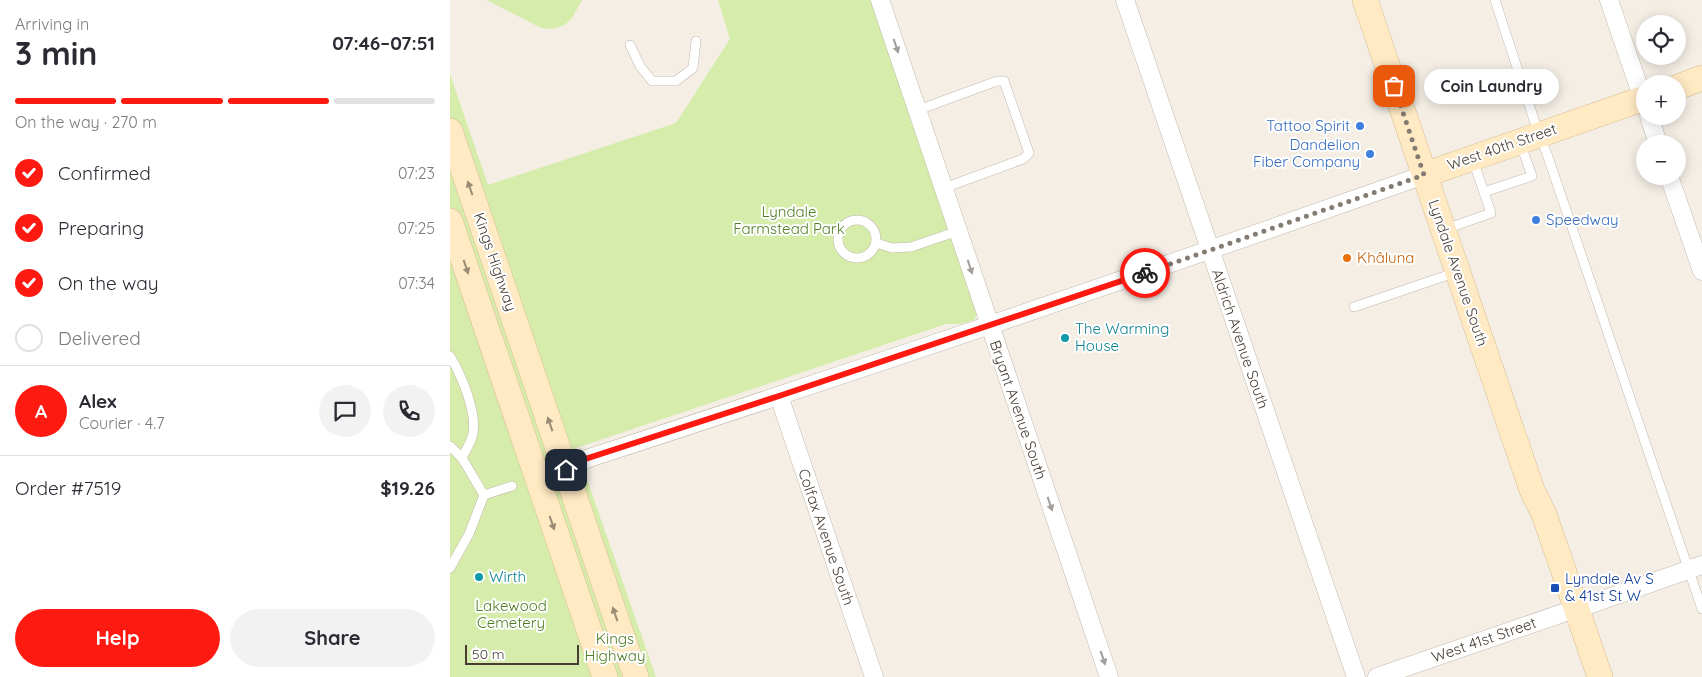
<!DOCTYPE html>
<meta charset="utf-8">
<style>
:root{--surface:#fff;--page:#f2f2f3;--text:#2b2b33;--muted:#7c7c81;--line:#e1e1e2;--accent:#ff1a11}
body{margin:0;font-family:Quicksand,sans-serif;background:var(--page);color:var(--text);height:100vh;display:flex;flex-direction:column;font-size:19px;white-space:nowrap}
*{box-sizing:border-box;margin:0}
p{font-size:16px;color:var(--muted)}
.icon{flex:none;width:28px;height:28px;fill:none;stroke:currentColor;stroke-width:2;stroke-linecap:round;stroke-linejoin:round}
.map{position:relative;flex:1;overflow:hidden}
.panel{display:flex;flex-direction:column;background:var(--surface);width:450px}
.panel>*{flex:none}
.buttons{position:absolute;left:1186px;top:15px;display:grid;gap:10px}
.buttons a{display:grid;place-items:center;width:50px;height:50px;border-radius:50%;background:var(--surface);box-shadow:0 2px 12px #0003;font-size:25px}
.scale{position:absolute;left:15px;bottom:12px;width:114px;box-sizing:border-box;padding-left:5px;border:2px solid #473d34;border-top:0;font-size:14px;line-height:18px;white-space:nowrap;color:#473d34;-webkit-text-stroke:4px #fff;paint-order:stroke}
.pin{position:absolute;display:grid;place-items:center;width:42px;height:42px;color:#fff;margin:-21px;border-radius:10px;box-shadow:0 2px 8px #0006}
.courier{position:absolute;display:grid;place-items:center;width:50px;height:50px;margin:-25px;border:4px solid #ff1a11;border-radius:50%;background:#fff;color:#222;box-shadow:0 1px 6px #0007}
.bubble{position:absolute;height:35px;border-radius:18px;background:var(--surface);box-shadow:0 2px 12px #0003;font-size:16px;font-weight:800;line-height:35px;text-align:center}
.summary em{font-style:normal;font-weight:800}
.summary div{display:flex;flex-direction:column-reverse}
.summary{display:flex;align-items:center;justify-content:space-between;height:85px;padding:0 15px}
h1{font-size:32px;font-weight:800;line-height:38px}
.bar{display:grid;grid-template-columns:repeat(4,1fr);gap:8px 5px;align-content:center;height:60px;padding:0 15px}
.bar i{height:6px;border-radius:4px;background:var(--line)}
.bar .on{background:var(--accent)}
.bar p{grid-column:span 4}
.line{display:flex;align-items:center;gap:12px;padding:0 15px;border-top:1px solid var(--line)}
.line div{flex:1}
.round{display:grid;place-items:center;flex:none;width:52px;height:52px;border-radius:26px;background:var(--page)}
ol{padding:0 15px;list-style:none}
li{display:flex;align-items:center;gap:15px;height:55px}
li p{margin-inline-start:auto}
li .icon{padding:5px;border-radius:50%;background:var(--accent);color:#fff;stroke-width:4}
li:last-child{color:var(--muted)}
li i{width:28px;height:28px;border:2px solid var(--line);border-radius:50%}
.action{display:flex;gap:10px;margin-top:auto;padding:10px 15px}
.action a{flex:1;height:58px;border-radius:30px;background:var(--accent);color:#fff;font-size:20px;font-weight:800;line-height:58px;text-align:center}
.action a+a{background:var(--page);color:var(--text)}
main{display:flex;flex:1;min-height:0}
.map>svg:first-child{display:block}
.green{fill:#d6ecaa}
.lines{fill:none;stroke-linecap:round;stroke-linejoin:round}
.lane-casing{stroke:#c3b7aa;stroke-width:10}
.street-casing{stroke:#c3b7aa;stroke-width:19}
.secondary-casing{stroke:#d7bd91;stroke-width:26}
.lane{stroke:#fff;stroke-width:9}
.street{stroke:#fff;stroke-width:18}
.secondary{stroke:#ffeac4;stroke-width:25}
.oneway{fill:#a39e9a}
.oneway2{fill:#9a8b75}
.done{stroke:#847b72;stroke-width:5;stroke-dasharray:0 9}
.route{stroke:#ff1a11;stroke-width:6}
.shop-dot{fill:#3f7fe0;stroke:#fff;stroke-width:2}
.food-dot{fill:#e8710a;stroke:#fff;stroke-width:2}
.culture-dot{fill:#0f9aa8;stroke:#fff;stroke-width:2}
.transit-dot{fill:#1a4fb4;stroke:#fff;stroke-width:2}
.labels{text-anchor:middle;stroke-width:4;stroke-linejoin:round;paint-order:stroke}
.shop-label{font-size:15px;fill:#366cbe;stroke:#fff;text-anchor:end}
.street-label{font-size:15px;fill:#473d34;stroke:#fff}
.park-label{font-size:15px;fill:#4f7d23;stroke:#fff}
.food-label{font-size:15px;fill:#c56008;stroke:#fff;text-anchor:start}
.culture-label{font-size:15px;fill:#0d838f;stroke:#fff;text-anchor:start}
.transit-label{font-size:15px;fill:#164399;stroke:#fff;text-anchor:start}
</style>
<main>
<section class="panel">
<div class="summary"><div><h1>3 min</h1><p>Arriving in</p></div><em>07:46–07:51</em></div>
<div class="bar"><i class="on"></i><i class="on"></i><i class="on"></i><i></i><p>On the way · 270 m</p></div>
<ol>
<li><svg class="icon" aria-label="check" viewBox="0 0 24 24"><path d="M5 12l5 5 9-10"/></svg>Confirmed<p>07:23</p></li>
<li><svg class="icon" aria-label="check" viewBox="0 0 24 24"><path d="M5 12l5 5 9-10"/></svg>Preparing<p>07:25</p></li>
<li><svg class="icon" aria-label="check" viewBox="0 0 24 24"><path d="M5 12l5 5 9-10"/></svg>On the way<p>07:34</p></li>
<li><i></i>Delivered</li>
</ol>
<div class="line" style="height:90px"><b class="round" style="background:var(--accent);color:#fff">A</b><div><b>Alex</b><p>Courier · 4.7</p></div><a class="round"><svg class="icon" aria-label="chat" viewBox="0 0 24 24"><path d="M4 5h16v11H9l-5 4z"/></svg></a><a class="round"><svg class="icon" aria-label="phone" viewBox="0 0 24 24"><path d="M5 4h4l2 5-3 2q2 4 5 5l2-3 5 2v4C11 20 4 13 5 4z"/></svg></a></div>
<div class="line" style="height:65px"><div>Order #7519</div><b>$19.26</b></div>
<div class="action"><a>Help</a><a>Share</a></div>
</section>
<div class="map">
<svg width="1252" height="677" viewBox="0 0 1252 677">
<rect width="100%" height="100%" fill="#f4eee5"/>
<!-- green -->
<g class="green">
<polygon points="37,0 132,0 122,18 115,25 102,29 91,28"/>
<path d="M268,0h153l96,286c10,12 16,19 7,34l-14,4h-14l-370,124 80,229h-206v-603l38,111 188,-62 54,-84z"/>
</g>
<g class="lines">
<!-- lane casing -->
<g class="lane-casing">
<g id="lane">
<polyline points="1045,0 1089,135 1097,154 1252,609"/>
<polyline points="180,45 190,66 202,81 226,81 243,68 246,41"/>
<polyline points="468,110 547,81 554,81 579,153 573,159 494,188"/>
<polyline points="1034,192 1082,176 1070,142"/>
<circle cx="407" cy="239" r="19"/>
<polyline points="996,229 1041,213 1023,160"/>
<polyline points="426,243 442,248 461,247 508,231"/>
<polyline points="904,307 1007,272"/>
<path d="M0,356c11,18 29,60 22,81 -2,7 -7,14 -10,21"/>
<polyline points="0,446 12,458 34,495"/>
<polyline points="34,495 62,486"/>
<polyline points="0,568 19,534 34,495"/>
</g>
</g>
<!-- street casing -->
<g class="street-casing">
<g id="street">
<polyline points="430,0 659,677"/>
<polyline points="675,0 906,677"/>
<polyline points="1159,0 1195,105"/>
<polyline points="1199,116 1208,144"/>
<polyline points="1219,176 1252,271"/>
<polyline points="329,396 424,677"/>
<path d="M88,480l28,-10 11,-8c283,-92 566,-188 847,-287"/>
<polyline points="1127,609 1252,565"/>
<polyline points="927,677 1113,613"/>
</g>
</g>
<!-- secondary casing -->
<g class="secondary-casing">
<g id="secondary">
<polyline points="915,0 1082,490 1094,514 1150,677"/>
<polyline points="1228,87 1252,78"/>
<polyline points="0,131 186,677"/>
<polyline points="974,175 1195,98"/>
<polyline points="0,221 155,677"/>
</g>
</g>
<!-- lane -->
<use href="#lane" class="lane"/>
<!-- street -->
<use href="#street" class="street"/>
<!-- secondary -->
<use href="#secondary" class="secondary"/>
</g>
<!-- one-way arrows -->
<defs><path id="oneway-solid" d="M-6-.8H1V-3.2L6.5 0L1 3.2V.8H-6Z" transform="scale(1.25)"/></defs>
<g class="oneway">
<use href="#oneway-solid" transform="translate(446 46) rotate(71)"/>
<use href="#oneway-solid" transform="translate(520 267) rotate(72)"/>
<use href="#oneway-solid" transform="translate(600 504) rotate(71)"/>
<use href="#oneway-solid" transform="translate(653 658) rotate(71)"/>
</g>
<g class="oneway2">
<use href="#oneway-solid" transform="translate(20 188) rotate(-109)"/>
<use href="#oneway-solid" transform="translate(16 267) rotate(71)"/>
<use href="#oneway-solid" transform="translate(100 424) rotate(-109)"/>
<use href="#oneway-solid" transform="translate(102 523) rotate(71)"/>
<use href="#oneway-solid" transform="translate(165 614) rotate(-109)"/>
</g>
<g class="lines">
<!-- done -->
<polyline class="done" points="695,273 974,175 944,86"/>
<!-- route -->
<polyline class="route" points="116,470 126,462 329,396 695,273"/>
</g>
<!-- markers -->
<g class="shop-dot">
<circle cx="910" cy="126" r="5"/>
<circle cx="920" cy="154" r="5"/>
<circle cx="1086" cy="220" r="5"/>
</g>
<circle class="food-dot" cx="897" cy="258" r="5"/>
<g class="culture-dot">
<circle cx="615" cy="338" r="5"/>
<circle cx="29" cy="577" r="5"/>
</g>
<rect class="transit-dot" x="1100" y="583" width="10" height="10" rx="2.5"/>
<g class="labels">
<!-- shop labels -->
<g class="shop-label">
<text x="900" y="131">Tattoo Spirit</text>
<text x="910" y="150">Dandelion<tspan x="910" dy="17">Fiber Company</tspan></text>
<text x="1096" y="225" text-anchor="start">Speedway</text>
</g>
<!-- street labels -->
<g class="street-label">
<text transform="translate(1052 147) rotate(-19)" y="5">West 40th Street</text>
<text transform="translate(45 262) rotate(71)" y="5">Kings Highway</text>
<text transform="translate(1008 273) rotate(71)" y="5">Lyndale Avenue South</text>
<text transform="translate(790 339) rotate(71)" y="5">Aldrich Avenue South</text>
<text transform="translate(568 410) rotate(71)" y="5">Bryant Avenue South</text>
<text transform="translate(376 537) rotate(71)" y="5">Colfax Avenue South</text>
<text transform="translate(1034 640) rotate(-19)" y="5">West 41st Street</text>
</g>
<!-- park labels -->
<g class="park-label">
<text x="339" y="217">Lyndale<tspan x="339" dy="17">Farmstead Park</tspan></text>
<text x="61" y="611">Lakewood<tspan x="61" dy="17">Cemetery</tspan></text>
<text x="165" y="644">Kings<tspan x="165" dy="17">Highway</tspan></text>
</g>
<!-- food labels -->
<g class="food-label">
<text x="907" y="263">Khâluna</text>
</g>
<!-- culture labels -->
<g class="culture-label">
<text x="625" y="334">The Warming<tspan x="625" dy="17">House</tspan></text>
<text x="39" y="582">Wirth</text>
</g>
<!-- transit labels -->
<g class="transit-label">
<text x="1115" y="584">Lyndale Av S<tspan x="1115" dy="17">&amp; 41st St W</tspan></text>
</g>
</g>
</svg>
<div class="buttons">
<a><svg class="icon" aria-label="locate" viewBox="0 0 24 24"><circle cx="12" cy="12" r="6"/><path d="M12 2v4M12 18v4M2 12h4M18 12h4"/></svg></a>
<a>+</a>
<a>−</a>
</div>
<div class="scale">50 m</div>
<div class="pin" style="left:944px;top:86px;background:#ea580c"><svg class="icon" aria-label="bag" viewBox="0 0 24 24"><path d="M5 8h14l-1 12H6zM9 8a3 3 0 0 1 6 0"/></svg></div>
<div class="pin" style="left:116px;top:470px;background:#1f2937"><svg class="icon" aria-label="home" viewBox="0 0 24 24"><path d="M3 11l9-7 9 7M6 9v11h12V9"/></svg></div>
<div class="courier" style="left:695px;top:273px"><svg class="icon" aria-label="bike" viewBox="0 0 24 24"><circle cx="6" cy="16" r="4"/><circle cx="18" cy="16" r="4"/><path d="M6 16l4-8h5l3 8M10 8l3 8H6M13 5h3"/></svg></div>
<div class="bubble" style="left:974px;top:69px;width:135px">Coin Laundry</div>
</div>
</main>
